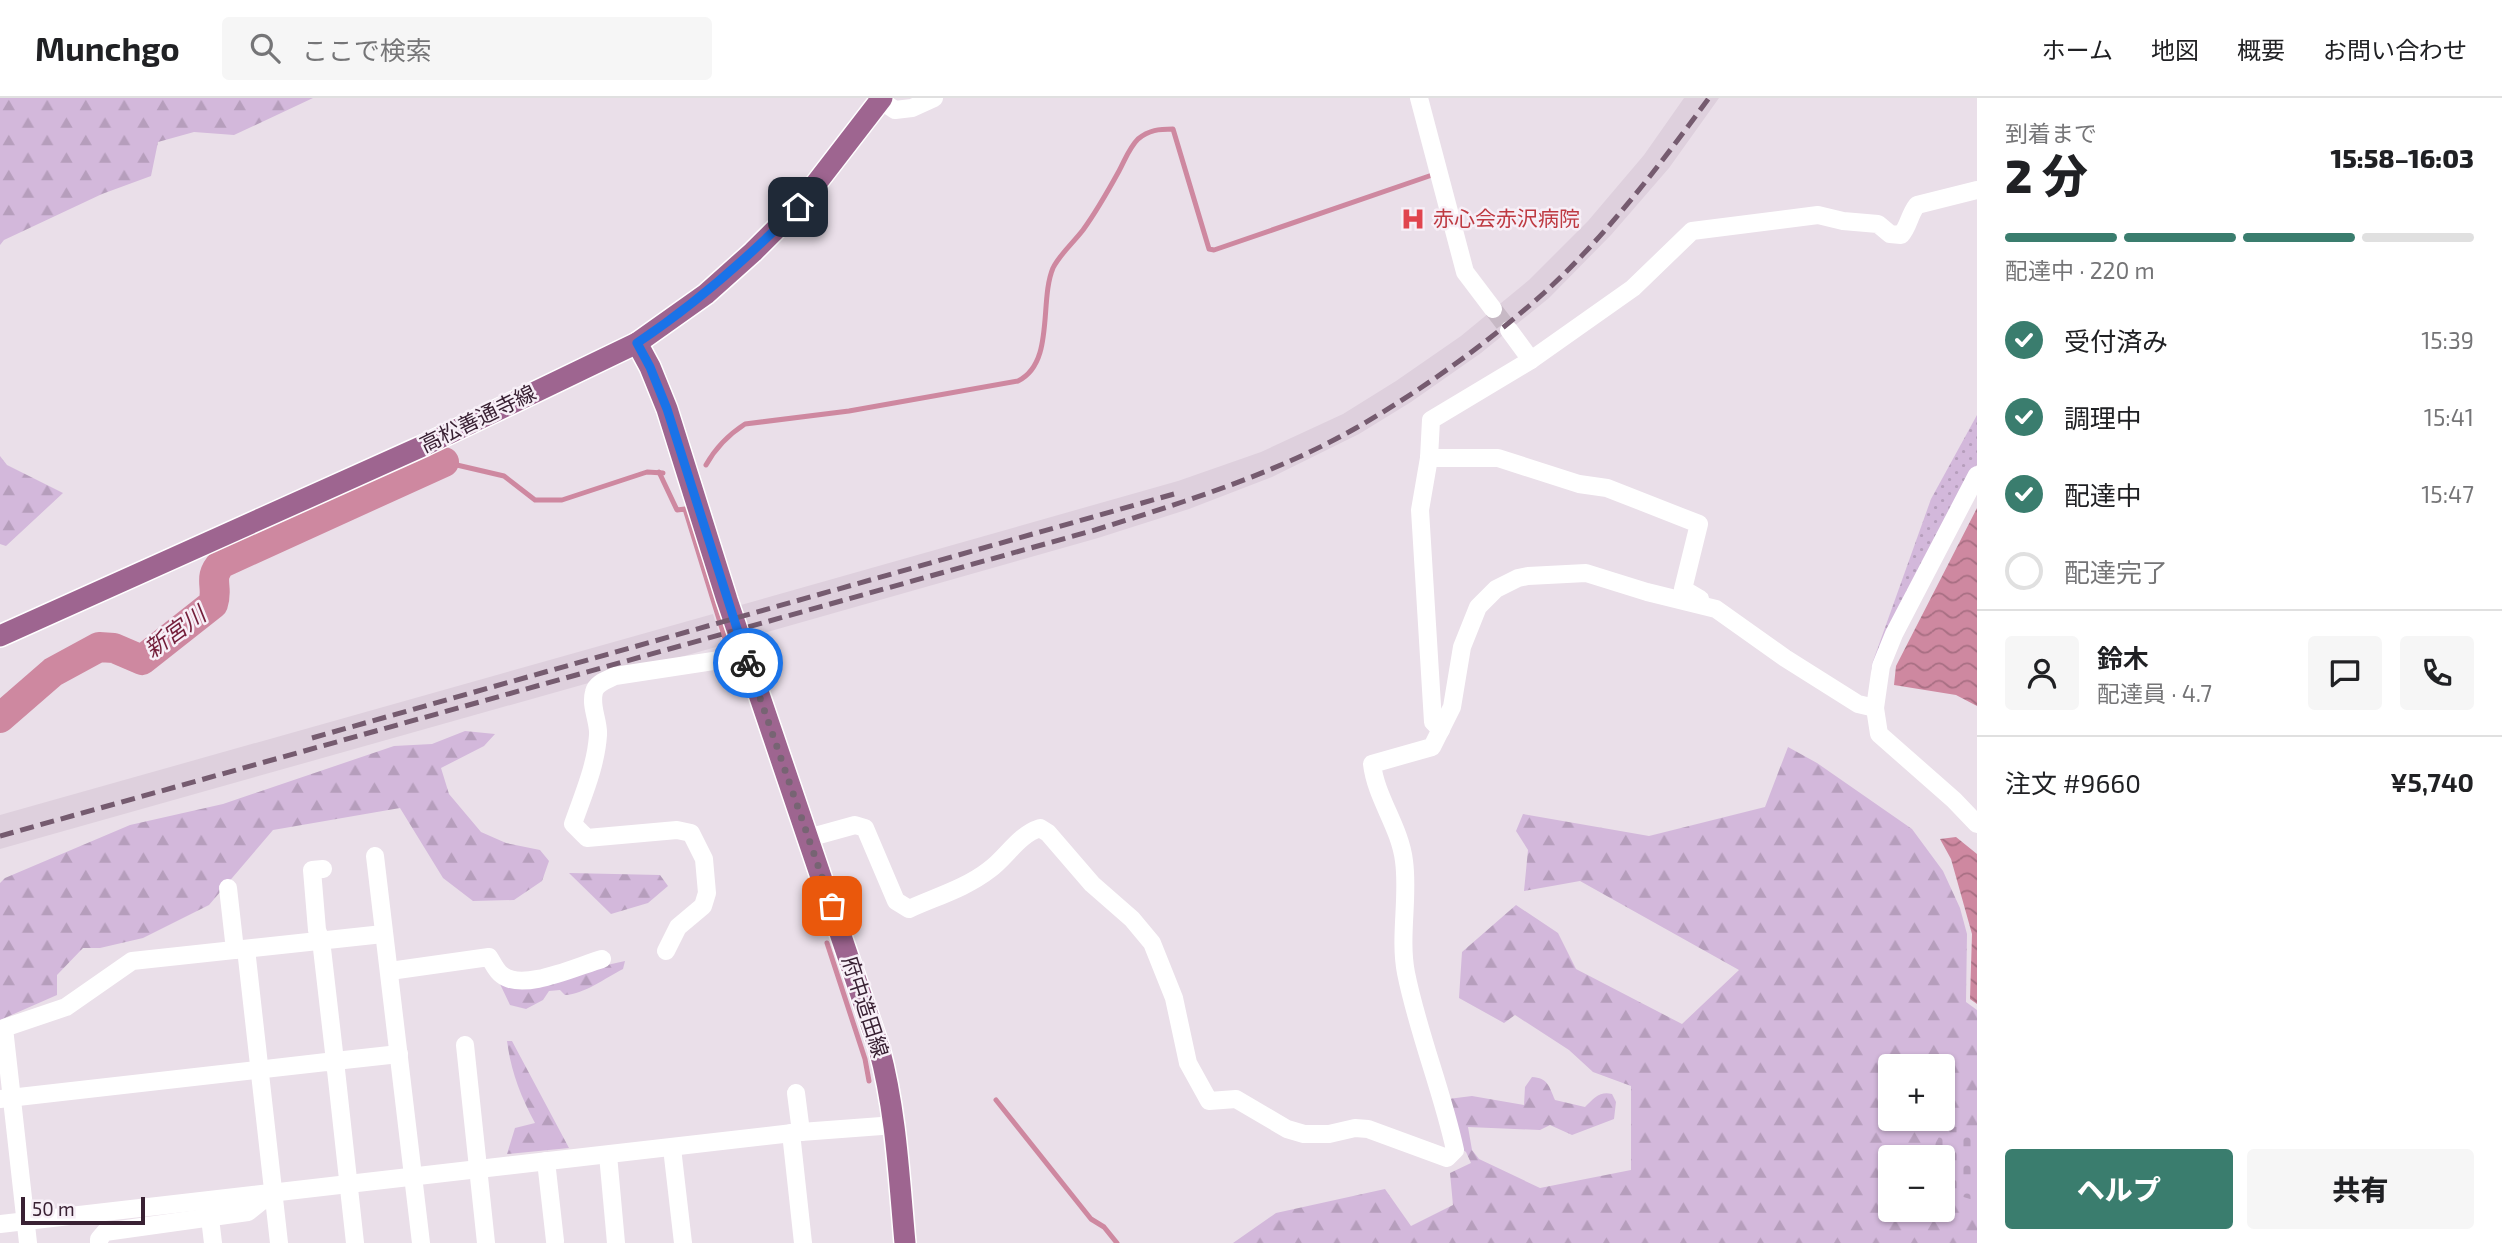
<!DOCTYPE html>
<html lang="ja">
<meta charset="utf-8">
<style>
:root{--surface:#fff;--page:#f6f6f6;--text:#202124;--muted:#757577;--line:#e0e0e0;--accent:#3a7d6e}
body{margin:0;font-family:"Exo 2","Noto Sans JP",sans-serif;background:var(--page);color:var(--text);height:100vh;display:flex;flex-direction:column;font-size:26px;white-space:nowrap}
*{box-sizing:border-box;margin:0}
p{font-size:23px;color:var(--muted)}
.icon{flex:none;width:38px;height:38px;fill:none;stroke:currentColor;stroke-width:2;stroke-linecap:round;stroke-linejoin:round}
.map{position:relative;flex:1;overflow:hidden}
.sheet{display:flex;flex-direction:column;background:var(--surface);width:525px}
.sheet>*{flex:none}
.tools{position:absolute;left:1878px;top:956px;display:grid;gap:14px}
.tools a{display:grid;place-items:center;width:77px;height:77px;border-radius:7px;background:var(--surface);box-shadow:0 2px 5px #0004;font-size:35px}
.scale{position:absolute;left:21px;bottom:18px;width:124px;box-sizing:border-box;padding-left:7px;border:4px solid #392133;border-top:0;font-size:19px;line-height:24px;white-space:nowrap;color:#392133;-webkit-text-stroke:5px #f7eff7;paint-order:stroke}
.pin{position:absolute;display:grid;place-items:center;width:60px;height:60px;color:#fff;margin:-30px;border-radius:14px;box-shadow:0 4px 10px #0006}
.courier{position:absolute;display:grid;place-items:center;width:70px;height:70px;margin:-35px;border:5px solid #1a73e8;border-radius:50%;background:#fff;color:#222;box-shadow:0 2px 9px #0007}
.overview em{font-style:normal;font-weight:800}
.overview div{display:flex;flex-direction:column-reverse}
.overview{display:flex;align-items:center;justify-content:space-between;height:119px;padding:0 28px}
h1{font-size:46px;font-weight:800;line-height:52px}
.bar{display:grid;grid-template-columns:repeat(4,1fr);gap:10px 7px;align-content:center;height:84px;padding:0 28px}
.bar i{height:9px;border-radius:5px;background:var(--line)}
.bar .current{background:var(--accent)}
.bar p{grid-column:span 4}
.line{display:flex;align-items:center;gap:18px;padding:0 28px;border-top:2px solid var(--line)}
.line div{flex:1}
.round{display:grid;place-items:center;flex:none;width:74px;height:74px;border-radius:7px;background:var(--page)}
ol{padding:0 28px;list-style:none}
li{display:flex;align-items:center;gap:21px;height:77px}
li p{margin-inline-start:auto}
li .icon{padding:7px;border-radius:50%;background:var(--accent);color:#fff;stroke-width:4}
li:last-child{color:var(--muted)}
li i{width:38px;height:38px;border:4px solid var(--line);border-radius:50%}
.action{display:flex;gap:14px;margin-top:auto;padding:14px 28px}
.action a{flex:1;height:80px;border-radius:7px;background:var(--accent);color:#fff;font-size:28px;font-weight:800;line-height:80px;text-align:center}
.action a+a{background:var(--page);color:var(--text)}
header{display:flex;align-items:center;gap:42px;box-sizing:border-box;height:98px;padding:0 35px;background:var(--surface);border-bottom:2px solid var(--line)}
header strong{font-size:33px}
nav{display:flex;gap:38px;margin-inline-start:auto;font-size:24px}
.search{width:490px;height:63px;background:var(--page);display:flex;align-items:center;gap:18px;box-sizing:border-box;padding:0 24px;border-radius:7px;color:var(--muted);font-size:26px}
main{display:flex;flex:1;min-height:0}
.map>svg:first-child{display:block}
.built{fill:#ded0dd}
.grass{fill:url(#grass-dots)}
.forest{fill:url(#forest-firs);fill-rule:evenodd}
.cemetery{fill:url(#cemetery-stones)}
.water{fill:url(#water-waves)}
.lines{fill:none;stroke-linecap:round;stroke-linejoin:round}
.stream{stroke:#ce88a0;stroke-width:5}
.river{stroke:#ce88a0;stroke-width:30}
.street-tunnel{stroke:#c7b9c5;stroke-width:18;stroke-dasharray:18 9;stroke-linecap:butt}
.primary-casing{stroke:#fff;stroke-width:24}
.street{stroke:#fff;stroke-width:18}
.primary{stroke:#9e6590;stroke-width:21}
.rail{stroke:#755b6f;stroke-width:5;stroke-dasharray:14 7;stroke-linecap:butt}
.done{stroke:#776473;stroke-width:7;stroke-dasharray:0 12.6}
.route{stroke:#1a73e8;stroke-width:9}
.labels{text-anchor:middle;stroke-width:5;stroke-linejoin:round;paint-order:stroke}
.health-label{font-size:21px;fill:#be3a42;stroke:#f7eff7;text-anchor:start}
.street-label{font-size:21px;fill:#392133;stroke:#f7eff7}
.water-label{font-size:23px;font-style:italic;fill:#731d39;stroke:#f7eff7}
</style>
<header>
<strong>Munchgo</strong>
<div class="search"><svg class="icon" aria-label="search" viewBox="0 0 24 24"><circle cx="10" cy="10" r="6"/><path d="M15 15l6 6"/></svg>ここで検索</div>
<nav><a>ホーム</a><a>地図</a><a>概要</a><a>お問い合わせ</a></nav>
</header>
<main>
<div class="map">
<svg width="1977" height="1145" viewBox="0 0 1977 1145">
<defs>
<pattern id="grass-dots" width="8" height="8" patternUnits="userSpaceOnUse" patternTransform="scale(1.75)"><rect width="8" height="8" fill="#d3b8db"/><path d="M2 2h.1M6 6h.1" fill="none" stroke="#b69ebc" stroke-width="1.8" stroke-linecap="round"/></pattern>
<pattern id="forest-firs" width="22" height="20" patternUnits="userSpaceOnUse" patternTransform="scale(1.75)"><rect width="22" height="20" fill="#d3b8db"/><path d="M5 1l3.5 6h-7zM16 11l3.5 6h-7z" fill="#b69ebc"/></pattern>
<pattern id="cemetery-stones" width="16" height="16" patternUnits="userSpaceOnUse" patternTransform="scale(1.75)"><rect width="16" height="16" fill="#d3b8db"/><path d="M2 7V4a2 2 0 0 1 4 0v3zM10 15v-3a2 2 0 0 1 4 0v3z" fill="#b69ebc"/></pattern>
<pattern id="water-waves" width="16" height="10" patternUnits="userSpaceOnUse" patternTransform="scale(1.75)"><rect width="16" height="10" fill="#ce88a0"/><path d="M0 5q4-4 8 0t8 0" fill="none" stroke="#a86f83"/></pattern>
</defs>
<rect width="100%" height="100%" fill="#eadfe9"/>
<!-- built -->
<g class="built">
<polygon points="1684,0 1719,0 1669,70 1611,137 1549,200 1481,255 1411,304 1359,336 1272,379 1189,411 1098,440 750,539 741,507 1178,383 1261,354 1343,316 1396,283 1461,238 1529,182 1588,123 1644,57"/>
<polygon points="713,516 723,547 0,751 0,717"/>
</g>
<!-- grass -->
<polygon class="grass" points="1977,317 1977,366 1871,581 1872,566 1931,401"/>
<!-- forest -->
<g class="forest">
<polygon points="0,0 313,0 234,37 194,34 158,44 151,78 102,96 4,142 0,147"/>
<polygon points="0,358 7,367 63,395 6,448 0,446"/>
<polygon points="465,633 495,636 484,648 441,670 449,696 481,734 506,745 540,752 549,763 542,783 514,802 473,803 443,780 400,710 273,732 209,807 143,840 100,850 83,850 57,877 57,897 0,922 0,785 5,780 130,727 223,706 394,648 432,646"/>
<path d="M1788,649l29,16 95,66 31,42 17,37 7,26 -1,68 11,8v233h-744l43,-30 109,-24 26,37 42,-21 -3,-32 21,-10 -5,-11 -8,-6 -10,-47 24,-3 52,9 1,-18 7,-10c16,1 17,9 23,23l30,7c9,-9 15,-16 27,-13l4,8 -2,17 -42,16 -22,-10 -10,5 -72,-3 4,23 7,9 61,29 91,-18v-84l-38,-14 -24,-22 -54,-35 -11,8 -45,-25 3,-46 54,-47 42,28 18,36 106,55 57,-54 -159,-89 -56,10 4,-41 -12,-19 7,-17 126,22 116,-29zM1890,968h52v52h-52zM1890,1059h52v52h-52z"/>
<polygon points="569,775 660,777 668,788 648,805 611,816"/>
<path d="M625,863l-2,8c-18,9 -38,25 -58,26l-5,-5 -11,1 -6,9 -17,9 -16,-4 -10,-21 12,4 14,1 72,-22z"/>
<path d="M507,943h5l57,107 -62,6 8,-26 20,-5c-15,-28 -24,-52 -28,-82z"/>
</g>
<!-- cemetery -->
<polygon class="cemetery" points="1946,1026 1977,1035 1977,1103 1943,1093 1942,1059 1928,1059"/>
<!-- water -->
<g class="water">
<polygon points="1977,410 1977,608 1956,597 1894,587 1896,568"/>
<polygon points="1956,739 1977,756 1977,906 1970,901 1972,836 1951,761 1940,741"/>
</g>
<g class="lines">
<!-- stream -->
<g class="stream">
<polyline points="444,364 504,378 535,402 562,402 647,374 663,375"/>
<path d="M706,367c10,-18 22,-30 39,-41l104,-13 169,-30c37,-18 21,-80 35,-113 7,-14 20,-25 30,-38 13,-18 25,-39 36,-59 6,-11 10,-23 19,-32 11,-9 21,-10 35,-10l36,120 5,1 221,-76"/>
<polyline points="659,374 677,412 685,411 727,547 732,557"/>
<polyline points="827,845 865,961 869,983"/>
<polyline points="996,1002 1091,1121 1104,1129 1117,1145"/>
</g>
<!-- river -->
<path class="river" d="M0,620l53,-46 46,-25 15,1 28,12 71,-56c6,-17 -6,-26 9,-41l222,-101"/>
<!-- street-tunnel -->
<polyline class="street-tunnel" points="1493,211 1509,232"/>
<!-- primary casing -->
<g class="primary-casing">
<g id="primary">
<path d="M637,245l13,24 17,42 60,191 152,448c17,63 20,129 26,195"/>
<polyline points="0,538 425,347 637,245 706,196 753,154 798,109 882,0"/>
</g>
</g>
<!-- street -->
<g class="street">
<polyline points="877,0 895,12 912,10 934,0"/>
<polyline points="1419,0 1465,174 1493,211"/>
<polyline points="1509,232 1531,262"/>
<polyline points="1429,360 1498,360 1579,386 1607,390 1699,426 1683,491 1700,501"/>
<polyline points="1875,610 1879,636 1954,702 1977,726"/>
<path d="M1441,632l-8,-8 -13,-212 9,-52 2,-38 100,-60 102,-72 59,-57 126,-16 25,6 35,3 12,10 11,1c8,-9 8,-20 16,-30l60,-15"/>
<path d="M808,740l47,-13 10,3 31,73 13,8c26,-12 57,-21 80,-39 18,-13 29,-35 51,-42l8,5 44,51 40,35 20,24 22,55 14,65 21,38 27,-2 51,30 17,5h25l26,-6 13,1 79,29 8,-8c-13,-60 -37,-117 -49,-177 -7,-36 3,-76 -2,-112 -4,-34 -28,-63 -32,-97l60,-17 20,-40 10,-60 16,-40 18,-18 22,-11 10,-2 58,-3 61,19 69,17 69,49 73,46 17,4 6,-42 13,-32 83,-159"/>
<polyline points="375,758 421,1145"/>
<polyline points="323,771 312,772 317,832 321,842 335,963 399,956"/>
<polyline points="228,790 235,852"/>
<polyline points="246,851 279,1145"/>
<path d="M666,853l12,-24 25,-21 4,-13 -3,-34 -13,-26 -14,-3 -90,8 -14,-14c10,-29 23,-58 25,-89 1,-14 -8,-28 -4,-43 2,-9 13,-12 21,-16l131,-20"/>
<path d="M390,873l99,-14c4,6 7,14 13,18 21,17 75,-9 100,-16"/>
<polyline points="465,947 486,1145"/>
<polyline points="796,995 801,1034"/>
<polyline points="0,1001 335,963 355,1145"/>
<polyline points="791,1035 803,1145"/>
<polyline points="672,1050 683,1145"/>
<polyline points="608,1057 616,1145"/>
<polyline points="546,1063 555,1143"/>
<polyline points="210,1120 213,1145"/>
<polyline points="0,1126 801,1034 895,1027"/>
<polyline points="28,1145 4,930 66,909 132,863 383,836"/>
<polyline points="99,1145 99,1141 105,1134 248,1114 273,1094"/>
</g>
<!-- primary -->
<use href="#primary" class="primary"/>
<!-- rail -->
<g class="rail">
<polyline points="312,640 1174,396"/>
<path d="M0,738l1095,-306c89,-28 180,-56 261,-102 66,-38 132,-85 189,-136 62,-57 114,-126 164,-194"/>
</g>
</g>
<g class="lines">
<!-- done -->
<polyline class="done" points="748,565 832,808"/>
<!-- route -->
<path class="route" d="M748,565l-81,-254 -17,-42 -13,-24c60,-40 110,-84 161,-136"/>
</g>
<!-- icons -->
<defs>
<g id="hospital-bare" transform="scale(1.89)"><path d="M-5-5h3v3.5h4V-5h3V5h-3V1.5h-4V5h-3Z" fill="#e0444e" stroke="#f7eff7" stroke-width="2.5" paint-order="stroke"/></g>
</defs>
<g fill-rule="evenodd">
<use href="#hospital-bare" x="1413" y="121"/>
</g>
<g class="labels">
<!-- health labels -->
<g class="health-label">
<text x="1433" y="128">赤心会赤沢病院</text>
</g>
<!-- street labels -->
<g class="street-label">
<text transform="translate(478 321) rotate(-26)" y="7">高松善通寺線</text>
<text transform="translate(865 909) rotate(72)" y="7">府中造田線</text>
</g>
<!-- water labels -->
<g class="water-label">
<text transform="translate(175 534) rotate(-36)" y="8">新宮川</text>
</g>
</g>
</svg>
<div class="tools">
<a>+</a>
<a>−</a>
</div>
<div class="scale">50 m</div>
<div class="pin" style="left:832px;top:808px;background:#ea580c"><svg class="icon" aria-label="bag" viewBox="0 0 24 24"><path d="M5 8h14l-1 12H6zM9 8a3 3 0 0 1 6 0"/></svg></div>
<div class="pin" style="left:798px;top:109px;background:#1f2937"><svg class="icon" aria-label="home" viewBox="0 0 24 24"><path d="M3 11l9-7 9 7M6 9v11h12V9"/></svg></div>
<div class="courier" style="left:748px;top:565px"><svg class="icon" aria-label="bike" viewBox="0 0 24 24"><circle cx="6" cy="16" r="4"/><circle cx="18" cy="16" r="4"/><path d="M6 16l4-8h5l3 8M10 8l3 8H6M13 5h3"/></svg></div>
</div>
<section class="sheet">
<div class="overview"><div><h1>2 分</h1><p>到着まで</p></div><em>15:58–16:03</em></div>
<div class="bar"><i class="current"></i><i class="current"></i><i class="current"></i><i></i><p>配達中 · 220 m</p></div>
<ol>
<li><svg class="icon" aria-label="check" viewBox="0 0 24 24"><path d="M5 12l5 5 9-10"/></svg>受付済み<p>15:39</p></li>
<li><svg class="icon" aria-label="check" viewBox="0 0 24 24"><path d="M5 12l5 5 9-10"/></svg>調理中<p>15:41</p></li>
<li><svg class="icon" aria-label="check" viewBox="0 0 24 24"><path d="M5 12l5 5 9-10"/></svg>配達中<p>15:47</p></li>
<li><i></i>配達完了</li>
</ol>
<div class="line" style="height:126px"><a class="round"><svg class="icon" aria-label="person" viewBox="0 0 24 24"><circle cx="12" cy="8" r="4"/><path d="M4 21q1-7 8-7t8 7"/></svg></a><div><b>鈴木</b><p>配達員 · 4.7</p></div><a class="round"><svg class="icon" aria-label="chat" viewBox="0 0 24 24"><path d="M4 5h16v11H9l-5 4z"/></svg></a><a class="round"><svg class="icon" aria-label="phone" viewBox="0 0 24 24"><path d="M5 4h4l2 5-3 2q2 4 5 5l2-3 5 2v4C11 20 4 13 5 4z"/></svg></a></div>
<div class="line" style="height:91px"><div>注文 #9660</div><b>¥5,740</b></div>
<div class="action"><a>ヘルプ</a><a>共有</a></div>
</section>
</main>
